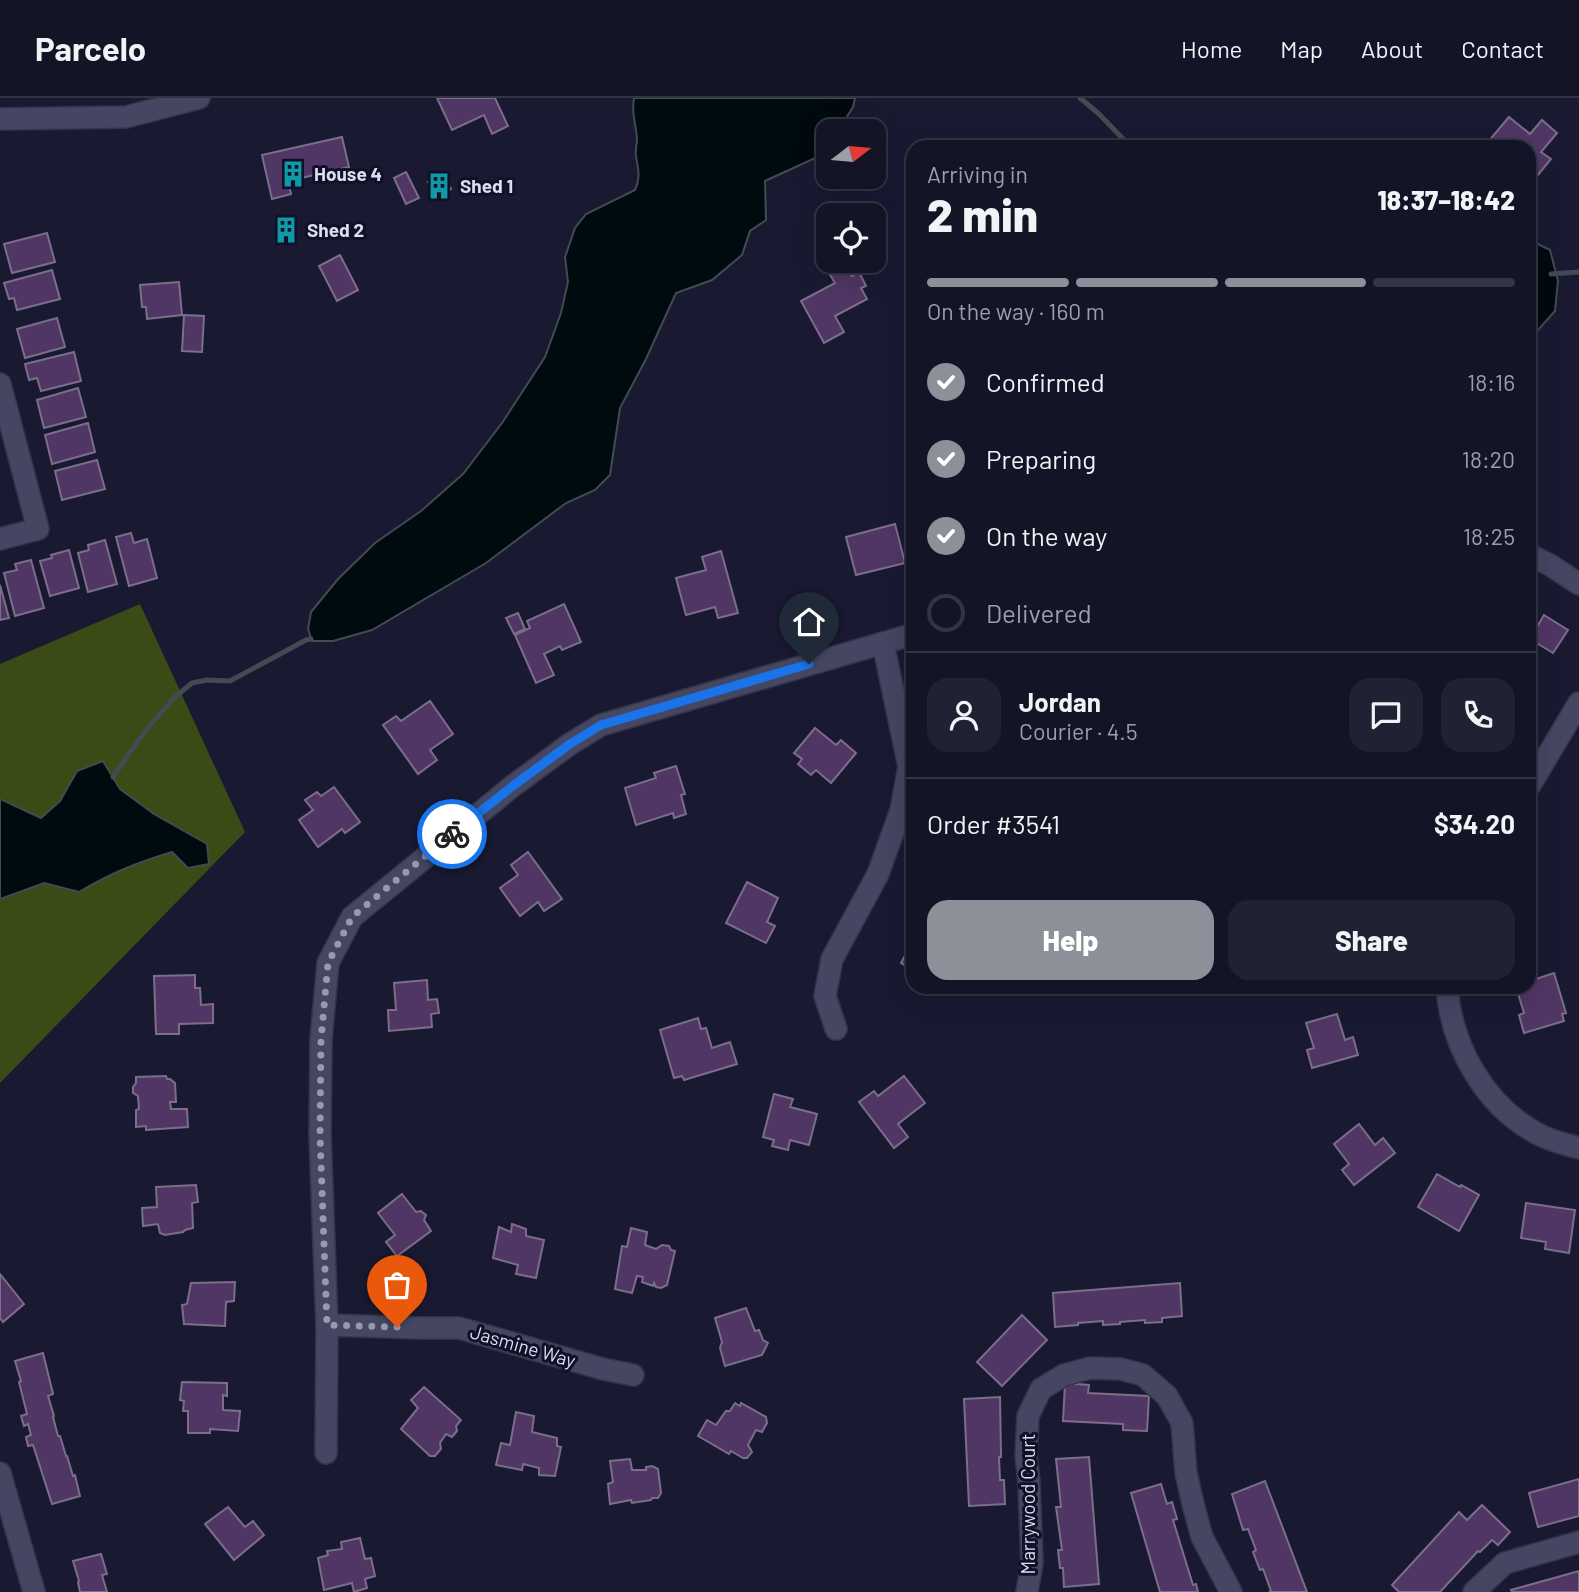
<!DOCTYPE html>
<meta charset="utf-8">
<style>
:root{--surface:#131426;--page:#202132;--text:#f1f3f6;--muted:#9d9ea7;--line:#323343;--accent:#8c9099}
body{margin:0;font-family:Barlow,sans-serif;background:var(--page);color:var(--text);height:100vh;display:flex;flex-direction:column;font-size:26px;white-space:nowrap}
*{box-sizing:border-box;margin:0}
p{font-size:23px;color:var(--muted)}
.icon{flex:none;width:38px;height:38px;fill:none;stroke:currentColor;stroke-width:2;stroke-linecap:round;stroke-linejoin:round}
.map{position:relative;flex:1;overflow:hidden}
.panel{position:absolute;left:906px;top:42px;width:630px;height:854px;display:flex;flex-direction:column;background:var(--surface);border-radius:21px;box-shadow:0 7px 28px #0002,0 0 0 2px var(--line)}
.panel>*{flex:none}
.needle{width:46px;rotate:74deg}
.buttons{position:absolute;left:816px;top:21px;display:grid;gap:14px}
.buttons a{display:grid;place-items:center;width:70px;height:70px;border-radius:14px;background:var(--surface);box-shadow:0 7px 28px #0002,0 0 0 2px var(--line);font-size:35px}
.pin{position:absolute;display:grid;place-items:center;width:60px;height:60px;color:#fff;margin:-72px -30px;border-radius:50% 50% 50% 0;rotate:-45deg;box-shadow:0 0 7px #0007}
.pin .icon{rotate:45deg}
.courier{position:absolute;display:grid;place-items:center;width:70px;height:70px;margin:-35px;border:5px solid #1a73e8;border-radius:50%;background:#fff;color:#222;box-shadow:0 2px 9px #0007}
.head em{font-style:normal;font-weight:800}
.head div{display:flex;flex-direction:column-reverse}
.head{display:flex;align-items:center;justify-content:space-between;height:119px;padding:0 21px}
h1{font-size:46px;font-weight:800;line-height:52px}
.bar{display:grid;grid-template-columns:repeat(4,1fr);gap:10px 7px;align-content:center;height:84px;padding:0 21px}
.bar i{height:9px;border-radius:5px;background:var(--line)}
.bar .selected{background:var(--accent)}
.bar p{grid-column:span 4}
.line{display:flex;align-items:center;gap:18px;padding:0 21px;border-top:2px solid var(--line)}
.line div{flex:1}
.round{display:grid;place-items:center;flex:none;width:74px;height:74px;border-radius:21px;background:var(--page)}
ol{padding:0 21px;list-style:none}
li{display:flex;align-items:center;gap:21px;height:77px}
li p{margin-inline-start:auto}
li .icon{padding:7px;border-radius:50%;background:var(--accent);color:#fff;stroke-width:4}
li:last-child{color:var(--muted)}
li i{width:38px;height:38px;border:4px solid var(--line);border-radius:50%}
.cta{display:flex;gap:14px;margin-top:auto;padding:14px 21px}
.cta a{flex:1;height:80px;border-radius:21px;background:var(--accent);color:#fff;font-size:28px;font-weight:800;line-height:80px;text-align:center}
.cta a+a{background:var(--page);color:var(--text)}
header{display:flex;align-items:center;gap:42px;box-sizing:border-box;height:98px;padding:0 35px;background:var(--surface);border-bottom:2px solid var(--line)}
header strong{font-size:33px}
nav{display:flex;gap:38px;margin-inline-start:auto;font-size:24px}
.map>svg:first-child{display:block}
.green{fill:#3a4b15}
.water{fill:#000b0f;stroke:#424a52;stroke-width:2}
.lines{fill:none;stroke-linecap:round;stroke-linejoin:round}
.stream{stroke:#424a52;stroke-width:5}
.building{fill:#503664;stroke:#7c6d89;stroke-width:2}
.minor-casing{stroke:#343448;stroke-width:24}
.minor{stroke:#444662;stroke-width:21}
.done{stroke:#9899ad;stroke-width:7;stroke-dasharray:0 12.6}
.route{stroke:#1a73e8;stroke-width:9}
.labels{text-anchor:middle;stroke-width:6;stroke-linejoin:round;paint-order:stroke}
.poi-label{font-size:19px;font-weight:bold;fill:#dcdeef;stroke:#101028;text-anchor:start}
.street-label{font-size:19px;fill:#dcdeef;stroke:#101028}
</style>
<header>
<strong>Parcelo</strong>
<nav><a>Home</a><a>Map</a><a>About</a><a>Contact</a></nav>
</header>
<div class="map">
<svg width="1579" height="1494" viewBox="0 0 1579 1494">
<rect width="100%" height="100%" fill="#191a32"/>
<!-- green -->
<polygon class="green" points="140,506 245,734 0,985 0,566"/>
<!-- water -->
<g class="water">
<path d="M634,0h221l-2,9 -15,24h-10v15l-6,9 -57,26 1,39 -16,11 -8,24 -30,25 -36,13 -30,66 -26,49 -10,67 -15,15 -29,13 -80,60 -114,67 -39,11h-21l-4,-12 3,-17 27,-33 37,-36 46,-32 42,-37 39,-51 43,-66 16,-44 7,-31 -3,-25 10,-29 11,-14 49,-24c6,-13 3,-21 1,-34 -1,-6 1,-12 1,-17 -1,-16 -6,-24 -3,-41z"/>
<polygon points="1530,142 1550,152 1558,183 1555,213 1530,241"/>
<path d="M103,663l17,28 34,25 53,30 2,20 -21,4 -16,-16c-36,11 -61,21 -93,40l-35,-9 -44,16v-100l41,19 19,-17 17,-30z"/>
</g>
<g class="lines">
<!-- stream -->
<g class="stream">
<polyline points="1080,0 1098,15 1131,49"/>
<polyline points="1551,176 1579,174"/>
<polyline points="113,679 145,633 175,599 192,585 207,582 230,583 306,542 311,541"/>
</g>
</g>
<!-- building -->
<g class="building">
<polygon points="437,0 495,0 508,28 492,36 484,17 452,32"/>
<polygon points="1509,19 1530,36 1542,22 1557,35 1541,54 1551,61 1533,83 1530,80 1530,49 1492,49 1487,45"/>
<polygon points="342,39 349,69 288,83 291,96 272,101 262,57"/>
<polygon points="406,74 419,100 406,106 394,80"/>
<polygon points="439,76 451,91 441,100 428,84"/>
<polygon points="287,124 293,138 284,141 280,126"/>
<polygon points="47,135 55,164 12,175 4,146"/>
<polygon points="340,157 358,192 337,203 319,168"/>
<polygon points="846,165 852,178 859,174 866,188 861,190 867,201 835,218 844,234 824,245 801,203 835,185 829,175"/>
<polygon points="52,172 60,201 17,212 14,200 9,201 4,185"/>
<polygon points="179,184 182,217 147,221 146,209 142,209 140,187"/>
<polygon points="184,217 204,218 202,254 182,253"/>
<polygon points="57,220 65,249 25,260 17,231"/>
<polygon points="74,254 81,283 41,293 37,280 29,282 25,266"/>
<polygon points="78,290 86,319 44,330 37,302"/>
<polygon points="88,325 95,354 52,366 45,337"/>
<polygon points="97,362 105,391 62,402 55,373"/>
<polygon points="895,426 905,465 856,477 846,439"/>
<polygon points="131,435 134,445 147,441 157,480 129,488 116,439"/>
<polygon points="105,442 117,486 88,494 78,455 89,452 88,447"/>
<polygon points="69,452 79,490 50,498 40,463 52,460 51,457"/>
<polygon points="721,453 738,515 718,520 715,509 686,517 676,480 706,472 702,459"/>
<polygon points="31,462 44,510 15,518 4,475 17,472 15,466"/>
<polygon points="0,487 9,520 0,522"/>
<polygon points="564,506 581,544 562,552 560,548 544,556 554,577 536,585 515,537 530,530 527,523"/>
<polygon points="518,515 525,531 514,536 506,520"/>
<polygon points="1544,517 1568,532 1553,555 1530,541"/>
<polygon points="430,603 453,636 430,652 437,662 418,676 383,627 396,618 401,623"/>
<polygon points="815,630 836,647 841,642 856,655 831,685 816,672 811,677 798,666 802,661 794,655"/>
<polygon points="676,668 685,696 681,697 686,716 674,720 673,715 636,727 625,690 656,680 654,675"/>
<polygon points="334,689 360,724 345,735 342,731 318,749 299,722 313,712 305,702 317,694 321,698"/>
<polygon points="528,754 562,801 544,813 538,804 520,818 500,790 518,777 511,767"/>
<polygon points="747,784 778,800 767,824 775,828 766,845 726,825"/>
<polygon points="914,840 914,872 901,865"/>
<polygon points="1554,875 1566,915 1562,916 1564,923 1524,935 1519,917 1524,915 1516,889 1530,889 1530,883"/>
<polygon points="195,877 195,890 200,890 201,907 213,906 213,925 179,926 179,936 156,936 154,878"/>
<polygon points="427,882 428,902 437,901 439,915 431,916 432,929 389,933 388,912 396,912 394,885"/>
<polygon points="1337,916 1345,942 1353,939 1358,957 1312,970 1307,952 1314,950 1306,925"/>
<polygon points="698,920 701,931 706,930 712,950 730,944 737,966 684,982 682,978 674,980 660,932"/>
<polygon points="166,978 167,981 170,981 175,985 176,1004 170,1004 171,1011 187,1011 188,1029 146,1032 146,1028 136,1029 136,1012 139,1011 138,998 133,995 133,989 136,985 136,979"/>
<polygon points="904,978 925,1005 898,1026 908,1039 894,1050 859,1004 874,993 878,998"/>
<polygon points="774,996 793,1001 790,1009 817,1016 809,1047 790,1042 788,1052 772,1048 774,1042 763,1039"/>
<polygon points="1359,1026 1375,1047 1383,1040 1395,1055 1354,1087 1342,1072 1349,1066 1334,1046"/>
<polygon points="1437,1076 1460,1089 1461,1087 1479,1097 1459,1133 1418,1109"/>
<polygon points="196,1087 198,1104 192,1105 193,1130 185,1132 183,1134 165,1137 160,1135 158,1126 143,1128 142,1110 157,1109 156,1089"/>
<polygon points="402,1096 416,1114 421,1113 426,1117 424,1122 431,1133 397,1158 386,1144 395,1137 378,1115"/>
<polygon points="1526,1105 1575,1112 1569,1155 1545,1151 1546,1144 1521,1140"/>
<polygon points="512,1126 526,1131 526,1138 544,1142 536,1180 516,1176 518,1167 493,1160 499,1129 511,1134"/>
<polygon points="631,1130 647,1134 645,1147 656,1151 662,1147 669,1148 671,1152 675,1153 667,1187 661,1190 656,1189 654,1185 653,1188 642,1184 643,1179 637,1178 632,1195 615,1191 622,1148 627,1149"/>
<polygon points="0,1176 24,1206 3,1224 0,1220"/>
<polygon points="235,1184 234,1203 226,1204 225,1228 184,1226 182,1207 187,1206 191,1185"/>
<polygon points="1180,1185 1182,1218 1162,1220 1162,1224 1145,1225 1145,1222 1120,1224 1120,1226 1103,1227 1103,1223 1078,1225 1078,1227 1055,1229 1053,1195"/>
<polygon points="746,1210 755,1233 759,1232 763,1242 768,1245 762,1257 725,1268 720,1250 722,1244 715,1220"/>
<polygon points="1022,1217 1047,1242 1002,1288 977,1264"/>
<polygon points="43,1255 53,1296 48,1298 54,1318 53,1319 58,1338 60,1338 66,1358 67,1358 73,1378 75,1377 80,1398 52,1406 33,1347 28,1348 26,1339 31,1337 28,1326 24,1328 21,1318 27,1316 19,1284 21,1283 15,1263"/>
<polygon points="182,1284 227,1285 227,1298 223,1297 223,1312 240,1313 238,1333 210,1331 210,1335 188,1335 188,1313 183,1313 184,1303 180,1302"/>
<polygon points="1065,1285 1089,1287 1088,1295 1149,1298 1147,1333 1123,1332 1123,1326 1063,1323"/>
<polygon points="424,1289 461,1322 456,1328 457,1333 452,1339 446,1336 440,1345 441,1351 435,1358 430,1358 401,1331 418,1310 411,1302"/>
<polygon points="1000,1299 1001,1359 999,1359 1000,1382 1004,1382 1005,1406 969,1408 964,1301"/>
<polygon points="735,1305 740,1308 741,1305 766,1319 767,1325 762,1334 756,1332 748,1347 752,1354 747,1360 743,1360 731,1353 729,1356 698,1338 707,1322 716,1327 726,1313 730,1313"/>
<polygon points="516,1314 534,1318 532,1334 557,1340 557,1348 561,1349 555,1378 539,1377 539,1370 523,1366 522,1372 496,1367 501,1345 510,1347"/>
<polygon points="1089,1359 1099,1486 1064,1489 1063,1470 1060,1470 1058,1452 1062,1452 1056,1409 1061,1409 1056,1361"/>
<polygon points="630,1361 632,1372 646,1372 646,1369 652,1368 658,1371 661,1395 658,1400 652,1400 651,1402 632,1405 631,1402 610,1406 608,1386 613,1384 610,1363"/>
<polygon points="1579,1381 1579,1418 1538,1429 1529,1395"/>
<polygon points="1265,1383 1307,1494 1269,1494 1271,1493 1263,1471 1260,1472 1253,1454 1256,1452 1248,1431 1243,1432 1232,1396"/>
<polygon points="1161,1386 1167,1406 1172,1404 1177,1421 1173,1422 1193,1487 1196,1486 1198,1494 1160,1494 1131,1395"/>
<polygon points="1482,1407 1510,1434 1498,1447 1492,1442 1480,1454 1478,1453 1440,1494 1399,1494 1392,1487 1459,1414 1467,1422"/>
<polygon points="228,1409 245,1429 253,1423 264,1437 234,1462 205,1426"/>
<polygon points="360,1440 365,1461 371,1460 375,1478 365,1481 367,1490 354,1494 352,1485 324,1492 318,1460 328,1457 327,1453 342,1451 341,1444"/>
<polygon points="101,1456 107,1476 102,1477 107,1494 80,1494 78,1484 79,1483 73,1463"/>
<polygon points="1579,1473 1579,1494 1512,1494 1511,1492"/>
</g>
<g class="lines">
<!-- minor casing -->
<g class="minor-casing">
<g id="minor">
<polyline points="0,21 126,19 199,0"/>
<polyline points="0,286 38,431 0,441"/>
<polyline points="1530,457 1550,467 1579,486"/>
<polyline points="1530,687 1579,605"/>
<path d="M1447,889c4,59 38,119 91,147 12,7 27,10 41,14"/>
<polyline points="836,931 825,898 832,861 878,776 901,712 909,669 883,545"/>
<polyline points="327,1227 420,1230 459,1230 603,1271 633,1277"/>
<polyline points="326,1355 327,1227 320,1037 321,942 328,865 352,819 514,687 570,646 601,627 914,536"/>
<polyline points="0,1375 34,1494"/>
<polyline points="1027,1494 1032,1465 1029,1384 1026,1357 1028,1318 1041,1291 1064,1277 1090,1270 1121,1271 1143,1277 1167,1298 1182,1325 1186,1375 1193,1406 1202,1439 1231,1494"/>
<polyline points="1474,1494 1505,1465 1579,1444"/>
</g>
</g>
<!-- minor -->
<use href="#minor" class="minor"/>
</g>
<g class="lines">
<!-- done -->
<polyline class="done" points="397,1229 327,1227 320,1037 321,942 328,865 352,819 452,736"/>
<!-- route -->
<polyline class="route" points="452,736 514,687 570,646 601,627 809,566"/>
</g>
<!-- icons -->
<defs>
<g id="building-bare" transform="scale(2.1)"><path d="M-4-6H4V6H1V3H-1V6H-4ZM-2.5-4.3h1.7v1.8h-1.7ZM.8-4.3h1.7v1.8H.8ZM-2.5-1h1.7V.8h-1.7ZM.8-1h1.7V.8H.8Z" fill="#0f9aa8" stroke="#101028" stroke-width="2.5" paint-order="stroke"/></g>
</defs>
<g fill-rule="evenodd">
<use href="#building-bare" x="293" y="76"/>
<use href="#building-bare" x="439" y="88"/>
<use href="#building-bare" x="286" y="132"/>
</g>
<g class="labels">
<!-- poi labels -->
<g class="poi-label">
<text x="314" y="83">House 4</text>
<text x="460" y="95">Shed 1</text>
<text x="307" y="139">Shed 2</text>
</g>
<!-- street labels -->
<g class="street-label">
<text transform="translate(523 1248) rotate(16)" y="7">Jasmine Way</text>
<text transform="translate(1028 1406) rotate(-90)" y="7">Marrywood Court</text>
</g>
</g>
</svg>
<div class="buttons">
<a><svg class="needle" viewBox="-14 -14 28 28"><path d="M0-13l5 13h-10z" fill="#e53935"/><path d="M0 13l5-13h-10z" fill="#9d9ea7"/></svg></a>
<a><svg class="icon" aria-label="locate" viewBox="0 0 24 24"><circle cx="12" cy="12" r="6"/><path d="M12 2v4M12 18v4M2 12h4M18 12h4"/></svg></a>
</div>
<div class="pin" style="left:397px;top:1229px;background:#ea580c"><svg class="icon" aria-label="bag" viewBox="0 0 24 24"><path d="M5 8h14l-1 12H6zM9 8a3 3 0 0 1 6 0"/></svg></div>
<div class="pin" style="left:809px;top:566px;background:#1f2937"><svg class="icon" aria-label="home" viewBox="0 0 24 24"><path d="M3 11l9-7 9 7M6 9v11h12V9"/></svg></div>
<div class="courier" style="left:452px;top:736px"><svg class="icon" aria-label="bike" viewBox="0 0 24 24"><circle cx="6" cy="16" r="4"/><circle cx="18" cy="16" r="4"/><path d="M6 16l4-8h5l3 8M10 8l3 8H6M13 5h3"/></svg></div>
<section class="panel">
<div class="head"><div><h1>2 min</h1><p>Arriving in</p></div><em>18:37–18:42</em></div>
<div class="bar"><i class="selected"></i><i class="selected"></i><i class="selected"></i><i></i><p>On the way · 160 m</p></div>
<ol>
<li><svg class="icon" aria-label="check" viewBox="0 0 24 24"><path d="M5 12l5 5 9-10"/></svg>Confirmed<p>18:16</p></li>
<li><svg class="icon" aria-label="check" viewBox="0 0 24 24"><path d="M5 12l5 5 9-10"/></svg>Preparing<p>18:20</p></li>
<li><svg class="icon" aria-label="check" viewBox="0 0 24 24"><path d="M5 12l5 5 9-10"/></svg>On the way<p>18:25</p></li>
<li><i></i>Delivered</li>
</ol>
<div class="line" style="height:126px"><a class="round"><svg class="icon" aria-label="person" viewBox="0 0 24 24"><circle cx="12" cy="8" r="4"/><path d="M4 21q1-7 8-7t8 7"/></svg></a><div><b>Jordan</b><p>Courier · 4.5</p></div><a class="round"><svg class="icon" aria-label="chat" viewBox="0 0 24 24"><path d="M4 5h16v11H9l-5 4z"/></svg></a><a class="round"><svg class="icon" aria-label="phone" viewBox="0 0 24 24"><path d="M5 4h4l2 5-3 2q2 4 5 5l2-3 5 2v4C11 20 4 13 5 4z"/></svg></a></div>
<div class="line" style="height:91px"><div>Order #3541</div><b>$34.20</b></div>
<div class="cta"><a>Help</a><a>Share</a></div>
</section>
</div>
